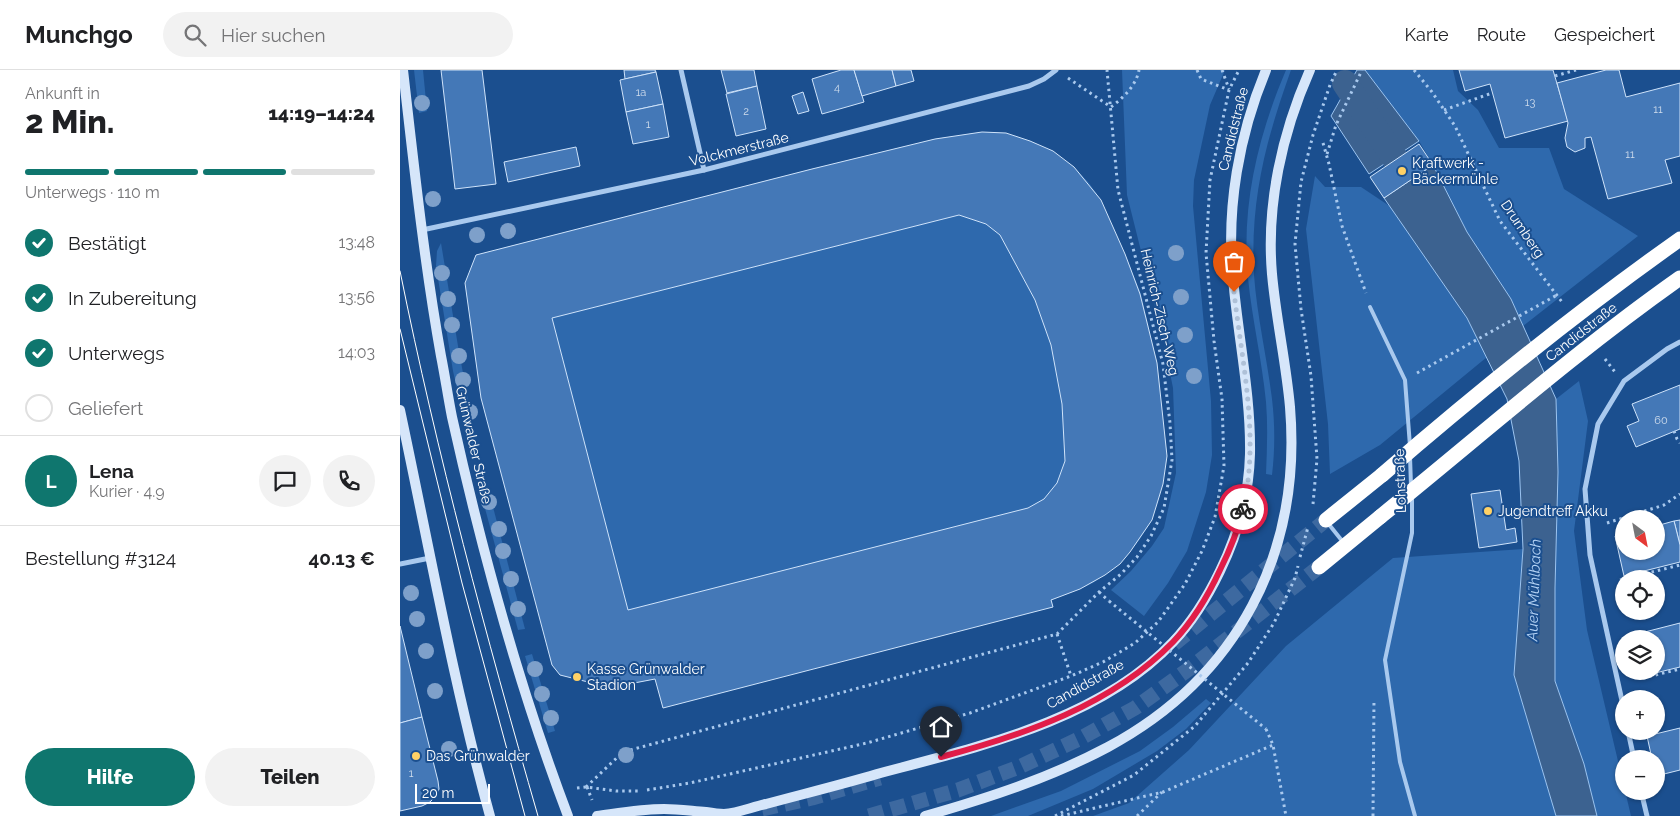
<!DOCTYPE html>
<html lang="de">
<meta charset="utf-8">
<style>
:root{--surface:#fff;--page:#f2f2f2;--text:#202124;--muted:#757577;--line:#e0e0e0;--accent:#0f766e}
body{margin:0;font-family:Raleway,sans-serif;background:var(--page);color:var(--text);height:100vh;display:flex;flex-direction:column;font-size:19px;white-space:nowrap}
*{box-sizing:border-box;margin:0}
p{font-size:16px;color:var(--muted)}
.icon{flex:none;width:28px;height:28px;fill:none;stroke:currentColor;stroke-width:2;stroke-linecap:round;stroke-linejoin:round}
.map{position:relative;flex:1;overflow:hidden}
.side{display:flex;flex-direction:column;background:var(--surface);width:400px}
.side>*{flex:none}
.needle{width:32px;rotate:148deg}
.buttons{position:absolute;left:1215px;top:440px;display:grid;gap:10px}
.buttons a{display:grid;place-items:center;width:50px;height:50px;border-radius:50%;background:var(--surface);box-shadow:0 1px 4px #0004;font-size:25px}
.scale{position:absolute;left:15px;bottom:12px;width:75px;box-sizing:border-box;padding-left:5px;border:2px solid #fff;border-top:0;font-size:14px;line-height:18px;white-space:nowrap;color:#fff;-webkit-text-stroke:4px #1b4f8f;paint-order:stroke}
.pin{position:absolute;display:grid;place-items:center;width:42px;height:42px;color:#fff;margin:-51px -21px;border-radius:50% 50% 50% 0;rotate:-45deg;box-shadow:0 0 5px #0007}
.pin .icon{rotate:45deg}
.courier{position:absolute;display:grid;place-items:center;width:50px;height:50px;margin:-25px;border:4px solid #e11d48;border-radius:50%;background:#fff;color:#222;box-shadow:0 1px 6px #0007}
.headline em{font-style:normal;font-weight:800}
.headline div{display:flex;flex-direction:column-reverse}
.headline{display:flex;align-items:center;justify-content:space-between;height:85px;padding:0 25px}
h1{font-size:32px;font-weight:800;line-height:38px}
.bar{display:grid;grid-template-columns:repeat(4,1fr);gap:8px 5px;align-content:center;height:60px;padding:0 25px}
.bar i{height:6px;border-radius:4px;background:var(--line)}
.bar .current{background:var(--accent)}
.bar p{grid-column:span 4}
.line{display:flex;align-items:center;gap:12px;padding:0 25px;border-top:1px solid var(--line)}
.line div{flex:1}
.round{display:grid;place-items:center;flex:none;width:52px;height:52px;border-radius:26px;background:var(--page)}
ol{padding:0 25px;list-style:none}
li{display:flex;align-items:center;gap:15px;height:55px}
li p{margin-inline-start:auto}
li .icon{padding:5px;border-radius:50%;background:var(--accent);color:#fff;stroke-width:4}
li:last-child{color:var(--muted)}
li i{width:28px;height:28px;border:2px solid var(--line);border-radius:50%}
.cta{display:flex;gap:10px;margin-top:auto;padding:10px 25px}
.cta a{flex:1;height:58px;border-radius:30px;background:var(--accent);color:#fff;font-size:20px;font-weight:800;line-height:58px;text-align:center}
.cta a+a{background:var(--page);color:var(--text)}
header{display:flex;align-items:center;gap:30px;box-sizing:border-box;height:70px;padding:0 25px;background:var(--surface);border-bottom:1px solid var(--line)}
header strong{font-size:24px}
nav{display:flex;gap:28px;margin-inline-start:auto;font-size:18px}
.search{width:350px;height:45px;background:var(--page);display:flex;align-items:center;gap:12px;box-sizing:border-box;padding:0 18px;border-radius:28px;color:var(--muted);font-size:19px}
main{display:flex;flex:1;min-height:0}
.map>svg:first-child{display:block}
.green{fill:#2e69ad}
.water{fill:#3c6290;stroke:#9cc4f0}
.lines{fill:none;stroke-linecap:round;stroke-linejoin:round}
.canal{stroke:#3c6290;stroke-width:26}
.building{fill:#4478b7;stroke:#cfe3fa;fill-rule:evenodd}
.highway-tunnel{stroke:#3d69a0;stroke-width:15;stroke-dasharray:15 8;stroke-linecap:butt}
.path{stroke:#a9c9ee;stroke-width:3;stroke-dasharray:2.5 4;stroke-linecap:butt}
.lane{stroke:#a9c9ee;stroke-width:4}
.street{stroke:#a9c9ee;stroke-width:5}
.secondary{stroke:#d6e6fa;stroke-width:10}
.highway{stroke:#fff;stroke-width:15}
.tram{stroke:#fff;stroke-width:1}
.path-bridge{stroke:#a9c9ee;stroke-width:3;stroke-dasharray:2.5 4;stroke-linecap:butt}
.highway-bridge{stroke:#fff;stroke-width:15}
.tree{fill:#7ea0ca}
.done{stroke:#afc1d8;stroke-width:5;stroke-dasharray:0 9}
.route{stroke:#e11d48;stroke-width:6}
.poi-dot{fill:#ffd166;stroke:#1b4f8f;stroke-width:2}
.labels{text-anchor:middle;stroke-width:4;stroke-linejoin:round;paint-order:stroke}
.number-label{font-size:11px;fill:#d0dded}
.street-label{font-size:14px;fill:#fff;stroke:#1b4f8f}
.poi-label{font-size:14px;fill:#fff;stroke:#1b4f8f;text-anchor:start}
.water-label{font-size:15px;font-style:italic;fill:#b5d3f5;stroke:#1b4f8f}
</style>
<header>
<strong>Munchgo</strong>
<div class="search"><svg class="icon" aria-label="search" viewBox="0 0 24 24"><circle cx="10" cy="10" r="6"/><path d="M15 15l6 6"/></svg>Hier suchen</div>
<nav><a>Karte</a><a>Route</a><a>Gespeichert</a></nav>
</header>
<main>
<section class="side">
<div class="headline"><div><h1>2 Min.</h1><p>Ankunft in</p></div><em>14:19–14:24</em></div>
<div class="bar"><i class="current"></i><i class="current"></i><i class="current"></i><i></i><p>Unterwegs · 110 m</p></div>
<ol>
<li><svg class="icon" aria-label="check" viewBox="0 0 24 24"><path d="M5 12l5 5 9-10"/></svg>Bestätigt<p>13:48</p></li>
<li><svg class="icon" aria-label="check" viewBox="0 0 24 24"><path d="M5 12l5 5 9-10"/></svg>In Zubereitung<p>13:56</p></li>
<li><svg class="icon" aria-label="check" viewBox="0 0 24 24"><path d="M5 12l5 5 9-10"/></svg>Unterwegs<p>14:03</p></li>
<li><i></i>Geliefert</li>
</ol>
<div class="line" style="height:90px"><b class="round" style="background:var(--accent);color:#fff">L</b><div><b>Lena</b><p>Kurier · 4.9</p></div><a class="round"><svg class="icon" aria-label="chat" viewBox="0 0 24 24"><path d="M4 5h16v11H9l-5 4z"/></svg></a><a class="round"><svg class="icon" aria-label="phone" viewBox="0 0 24 24"><path d="M5 4h4l2 5-3 2q2 4 5 5l2-3 5 2v4C11 20 4 13 5 4z"/></svg></a></div>
<div class="line" style="height:65px"><div>Bestellung #3124</div><b>40.13 €</b></div>
<div class="cta"><a>Hilfe</a><a>Teilen</a></div>
</section>
<div class="map">
<svg width="1280" height="746" viewBox="0 0 1280 746">
<rect width="100%" height="100%" fill="#1b4f8f"/>
<!-- green -->
<g class="green">
<polygon points="14,0 23,0 27,41 19,43"/>
<polygon points="722,0 825,0 810,35 794,110 793,136 811,331 812,385 806,422 787,481 768,513 744,546 711,520 731,501 752,476 764,458 776,403 773,318 764,273 727,125"/>
<path d="M886,0h5c-25,70 -41,129 -37,205 3,41 13,83 18,124 3,25 3,51 0,76l-6,-1c1,-24 2,-48 0,-72 -4,-42 -14,-83 -18,-124 -7,-72 10,-142 38,-208z"/>
<polygon points="965,0 1053,0 1058,21 1078,40 1099,78 1149,78 1164,119 1238,166 1123,256 1111,229 1067,162 1033,95 1019,71"/>
<polygon points="582,62 606,63 630,71 674,97 689,113 701,130 725,184 741,224 757,293 767,386 763,414 752,450 740,469 720,494 693,513 680,519 652,530 653,537 263,638 255,609 229,614 200,615 160,605 152,595 81,328 65,213 76,185 412,99 535,69"/>
<polygon points="915,106 925,117 961,117 991,137 1067,248 1087,287 980,375 930,404 928,354 906,159"/>
<polygon points="41,173 58,276 77,379 71,380 53,301 36,196 37,181"/>
<polygon points="1179,311 1188,351 1174,461 1187,560 1231,746 1197,746 1184,694 1155,611 1155,518 1158,402 1156,329"/>
<polygon points="88,418 125,559 118,560 80,420"/>
<polygon points="1123,479 1114,605 1156,746 693,746 729,733 789,680 886,576 993,488"/>
<polygon points="132,584 155,661 148,663 125,586"/>
<polygon points="806,629 811,633 786,659 757,681 693,719 628,746 591,746 661,721 740,681 773,657"/>
</g>
<!-- water -->
<g class="water">
<polygon points="957,0 965,0 1019,71 969,104 931,46"/>
<polygon points="1033,95 1067,162 1111,229 1156,329 1158,402 1155,518 1155,611 1184,694 1197,746 1156,746 1114,605 1123,479 1119,391 1107,329 1067,248 984,128"/>
</g>
<g class="lines">
<!-- canal -->
<polyline class="canal" points="945,13 996,90"/>
</g>
<!-- building -->
<g class="building">
<polygon points="41,0 82,0 96,114 55,119"/>
<polygon points="224,0 255,0 256,2 225,9"/>
<polygon points="321,0 354,0 357,16 327,23"/>
<polygon points="441,0 454,0 464,32 422,44 412,9"/>
<polygon points="454,0 492,0 496,16 462,26"/>
<polygon points="492,0 511,0 514,11 496,16"/>
<polygon points="1059,0 1153,0 1168,51 1105,68 1090,14 1065,21"/>
<polygon points="1206,0 1219,0 1226,27 1280,13 1280,86 1265,90 1272,113 1208,129 1191,67 1185,68 1185,78 1175,82 1167,77 1165,68 1168,53 1157,13"/>
<polygon points="256,2 263,34 226,42 220,10"/>
<polygon points="357,16 366,59 336,66 326,24"/>
<polygon points="403,22 409,41 398,44 392,26"/>
<polygon points="263,34 269,67 233,74 226,42"/>
<path d="M582,62l24,1 24,8 23,10 21,16 27,33 24,54 15,40 17,69 10,93 -4,28 -11,36 -22,32 -10,12 -15,11 -25,14 -29,11 2,7 -390,101 -8,-29 -26,5 -29,1 -40,-10 -8,-10 -71,-267 -16,-115 11,-28 336,-86 123,-30zM559,145l27,9 14,11 35,65 16,45 11,59 3,57 -8,22 -13,16 -16,9 -400,102 -76,-292z"/>
<polygon points="1019,74 1033,95 984,128 970,107"/>
<polygon points="176,77 180,96 108,112 104,92"/>
<polygon points="1280,315 1280,359 1236,377 1227,356 1239,351 1232,334"/>
<polygon points="1100,420 1106,460 1115,458 1117,472 1079,478 1071,424"/>
<polygon points="1280,450 1280,475 1274,451"/>
<polygon points="1274,451 1280,475 1280,492 1224,506 1215,466 1224,464 1224,481 1256,481 1256,456"/>
<polygon points="1280,553 1280,597 1247,605 1246,601 1256,601 1256,569 1238,569 1237,564"/>
<polygon points="0,556 22,647 0,653"/>
<polygon points="22,647 38,711 39,719 36,726 30,732 22,736 0,741 0,653"/>
<polygon points="1280,658 1280,700 1256,706 1256,689 1252,689 1247,666"/>
</g>
<g class="lines">
<!-- highway-tunnel -->
<g class="highway-tunnel">
<polyline points="774,574 926,450"/>
<polyline points="362,739 412,728 480,708"/>
<polyline points="469,746 558,720 619,697 681,668 735,638 789,599 919,497"/>
</g>
<!-- path -->
<g class="path">
<polyline points="797,0 801,9 829,20"/>
<polyline points="822,0 829,19"/>
<polyline points="1014,0 1032,22 1055,56 1100,151 1162,232"/>
<polyline points="1155,6 1176,0"/>
<path d="M668,8l43,29c12,-9 25,-21 28,-37"/>
<polyline points="1044,40 1092,23"/>
<polyline points="923,73 929,94 942,156 966,223"/>
<polyline points="927,84 936,55 962,0"/>
<polyline points="1205,289 1215,302"/>
<polyline points="1017,303 1157,225"/>
<polyline points="1274,361 1277,369 1280,373"/>
<polyline points="913,434 917,389 911,306 901,239 895,174 901,112 913,65 930,15 937,0"/>
<polyline points="1207,453 1264,435 1280,424"/>
<polyline points="900,487 908,457"/>
<polyline points="1220,510 1280,495"/>
<polyline points="699,522 709,531"/>
<polyline points="657,564 671,606"/>
<polyline points="1243,608 1280,599"/>
<polyline points="866,659 873,675 886,746"/>
<polyline points="186,717 223,682 657,564 699,522 721,504 737,487 751,466 764,438 772,390 770,353 763,294 718,120 707,0"/>
<polyline points="187,717 192,730"/>
<polyline points="177,718 186,717 216,721 238,721"/>
<polyline points="247,720 290,713 467,673 570,643 671,606 703,592 735,573 758,552 785,514 802,481 815,447 824,396 822,329 814,271 806,183 810,110 829,20 839,0"/>
<polyline points="655,746 734,705 795,656 848,593 874,553 895,508 898,496"/>
<polyline points="661,746 763,722 873,675"/>
<polyline points="737,746 762,722"/>
<polyline points="973,746 974,629"/>
</g>
<!-- lane -->
<g class="lane">
<polyline points="970,237 1005,310 1010,376"/>
<polyline points="1010,386 1011,416"/>
<polyline points="1012,426 1012,463 985,590 1000,692 1015,746"/>
<polyline points="927,452 943,472"/>
</g>
<!-- street -->
<g class="street">
<polyline points="281,0 304,100"/>
<polyline points="22,160 304,100 629,16 644,9 656,0"/>
<polyline points="0,494 30,488"/>
<polyline points="1224,640 1190,485 1185,419 1198,354 1224,311 1267,279 1280,272"/>
<polyline points="1228,661 1234,689"/>
<polyline points="1241,721 1247,746"/>
</g>
<!-- secondary -->
<g class="secondary">
<path d="M3,0c11,96 21,191 38,286 4,20 7,41 11,61 30,135 67,270 116,399"/>
<path d="M0,340c29,136 53,272 90,406"/>
<path d="M197,746c22,-3 44,-7 67,-7 14,0 28,2 42,3 6,1 12,2 18,2 14,-1 28,-7 42,-10 37,-10 74,-19 111,-30 101,-27 223,-54 296,-132 20,-21 35,-46 47,-71 18,-37 29,-76 30,-117 1,-59 -12,-117 -17,-176 -7,-70 6,-143 33,-208"/>
<path d="M525,746c63,-18 125,-38 183,-69 130,-70 194,-194 182,-340 -4,-45 -14,-88 -18,-133 -6,-69 10,-141 38,-204"/>
</g>
<!-- highway -->
<g class="highway">
<polyline points="926,450 982,405"/>
<polyline points="919,497 980,447"/>
</g>
<!-- tram -->
<g class="tram">
<path d="M0,201c37,183 86,365 138,545"/>
<polyline points="0,259 62,513 125,746"/>
</g>
<!-- path-bridge -->
<polyline class="path-bridge" points="709,531 866,659"/>
<!-- highway-bridge -->
<g class="highway-bridge">
<path d="M982,405c96,-83 195,-163 298,-236"/>
<path d="M980,447c99,-80 195,-165 300,-239"/>
</g>
</g>
<!-- trees -->
<g class="tree">
<circle cx="22" cy="33" r="8"/>
<circle cx="33" cy="129" r="8"/>
<circle cx="108" cy="161" r="8"/>
<circle cx="77" cy="165" r="8"/>
<circle cx="776" cy="183" r="8"/>
<circle cx="42" cy="203" r="8"/>
<circle cx="781" cy="227" r="8"/>
<circle cx="48" cy="229" r="8"/>
<circle cx="52" cy="255" r="8"/>
<circle cx="785" cy="265" r="8"/>
<circle cx="59" cy="286" r="8"/>
<circle cx="794" cy="306" r="8"/>
<circle cx="63" cy="310" r="8"/>
<circle cx="70" cy="342" r="8"/>
<circle cx="89" cy="432" r="8"/>
<circle cx="99" cy="459" r="8"/>
<circle cx="103" cy="481" r="8"/>
<circle cx="111" cy="509" r="8"/>
<circle cx="11" cy="523" r="8"/>
<circle cx="118" cy="539" r="8"/>
<circle cx="17" cy="549" r="8"/>
<circle cx="26" cy="581" r="8"/>
<circle cx="135" cy="599" r="8"/>
<circle cx="35" cy="621" r="8"/>
<circle cx="142" cy="624" r="8"/>
<circle cx="151" cy="648" r="8"/>
<circle cx="49" cy="679" r="8"/>
<circle cx="226" cy="685" r="8"/>
</g>
<g class="lines">
<!-- done -->
<path class="done" d="M834,222c8,71 26,146 9,217"/>
<!-- route -->
<path class="route" d="M541,687c83,-22 171,-52 232,-115 20,-21 35,-46 47,-72 10,-20 18,-40 23,-61"/>
</g>
<!-- markers -->
<g class="poi-dot">
<circle cx="1002" cy="101" r="5"/>
<circle cx="1088" cy="441" r="5"/>
<circle cx="177" cy="607" r="5"/>
<circle cx="16" cy="686" r="5"/>
</g>
<g class="labels">
<!-- number labels -->
<g class="number-label">
<text x="437" y="21">4</text>
<text x="241" y="26">1a</text>
<text x="1130" y="36">13</text>
<text x="1258" y="43">11</text>
<text x="346" y="45">2</text>
<text x="248" y="58">1</text>
<text x="1230" y="88">11</text>
<text x="1261" y="354">60</text>
<text x="11" y="707">1</text>
</g>
<!-- street labels -->
<g class="street-label">
<text transform="translate(833 59) rotate(-76)" y="5">Candidstraße</text>
<text transform="translate(339 79) rotate(-14)" y="5">Volckmerstraße</text>
<text transform="translate(1123 159) rotate(56)" y="5">Drumberg</text>
<text transform="translate(760 242) rotate(77)" y="5">Heinrich-Zisch-Weg</text>
<text transform="translate(1181 262) rotate(-38)" y="5">Candidstraße</text>
<text transform="translate(74 375) rotate(77)" y="5">Grünwalder Straße</text>
<text transform="translate(1000 411) rotate(-92)" y="5">Lohstraße</text>
<text transform="translate(685 614) rotate(-29)" y="5">Candidstraße</text>
</g>
<!-- poi labels -->
<g class="poi-label">
<text x="1012" y="98">Kraftwerk -<tspan x="1012" dy="16">Bäckermühle</tspan></text>
<text x="1098" y="446">Jugendtreff Akku</text>
<text x="187" y="604">Kasse Grünwalder<tspan x="187" dy="16">Stadion</tspan></text>
<text x="26" y="691">Das Grünwalder</text>
</g>
<!-- water labels -->
<g class="water-label">
<text transform="translate(1134 520) rotate(-88)" y="5">Auer Mühlbach</text>
</g>
</g>
</svg>
<div class="buttons">
<a><svg class="needle" viewBox="-14 -14 28 28"><path d="M0-13l5 13h-10z" fill="#e53935"/><path d="M0 13l5-13h-10z" fill="#757577"/></svg></a>
<a><svg class="icon" aria-label="locate" viewBox="0 0 24 24"><circle cx="12" cy="12" r="6"/><path d="M12 2v4M12 18v4M2 12h4M18 12h4"/></svg></a>
<a><svg class="icon" aria-label="layers" viewBox="0 0 24 24"><path d="M12 4l9 5-9 5-9-5zM3 14l9 5 9-5"/></svg></a>
<a>+</a>
<a>−</a>
</div>
<div class="scale">20 m</div>
<div class="pin" style="left:834px;top:222px;background:#ea580c"><svg class="icon" aria-label="bag" viewBox="0 0 24 24"><path d="M5 8h14l-1 12H6zM9 8a3 3 0 0 1 6 0"/></svg></div>
<div class="pin" style="left:541px;top:687px;background:#1f2937"><svg class="icon" aria-label="home" viewBox="0 0 24 24"><path d="M3 11l9-7 9 7M6 9v11h12V9"/></svg></div>
<div class="courier" style="left:843px;top:439px"><svg class="icon" aria-label="bike" viewBox="0 0 24 24"><circle cx="6" cy="16" r="4"/><circle cx="18" cy="16" r="4"/><path d="M6 16l4-8h5l3 8M10 8l3 8H6M13 5h3"/></svg></div>
</div>
</main>
